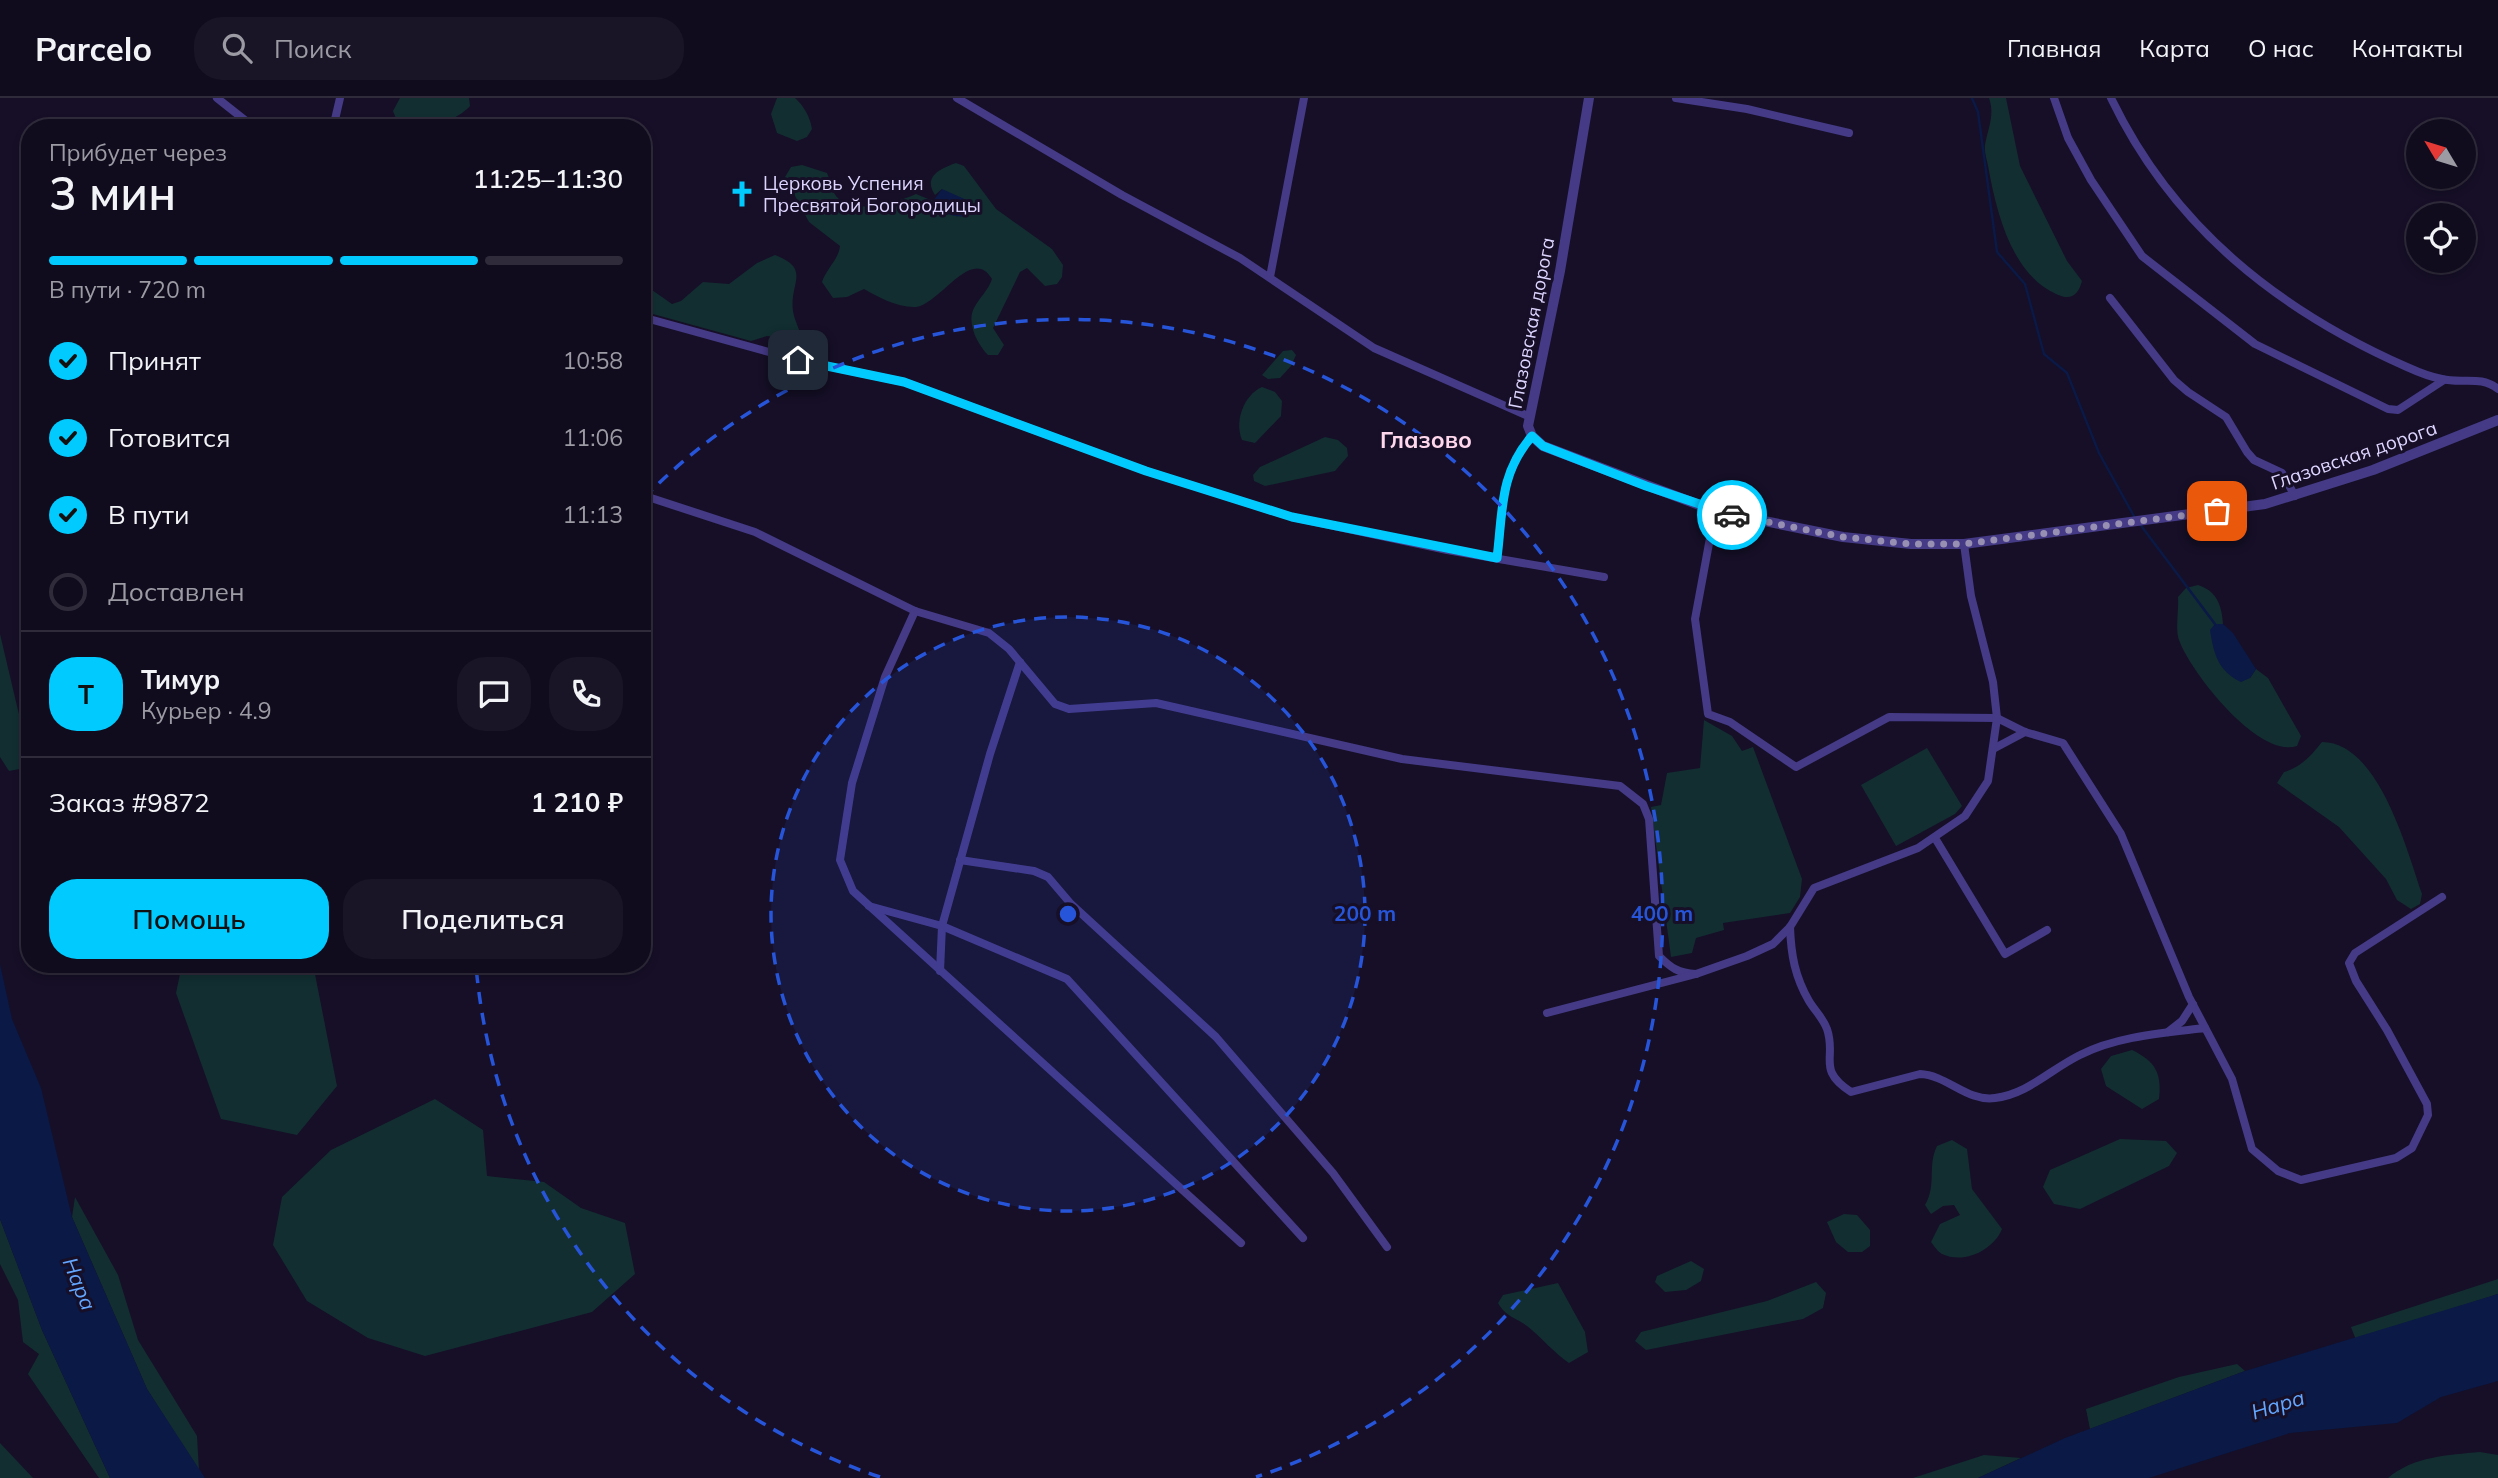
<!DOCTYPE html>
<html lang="ru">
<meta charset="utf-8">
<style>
:root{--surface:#100b1d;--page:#191426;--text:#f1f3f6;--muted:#9c9ba4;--line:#302b3b;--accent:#01caff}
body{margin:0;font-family:Mulish,sans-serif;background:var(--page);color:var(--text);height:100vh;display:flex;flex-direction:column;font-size:26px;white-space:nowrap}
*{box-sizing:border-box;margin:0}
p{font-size:23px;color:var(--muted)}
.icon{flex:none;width:38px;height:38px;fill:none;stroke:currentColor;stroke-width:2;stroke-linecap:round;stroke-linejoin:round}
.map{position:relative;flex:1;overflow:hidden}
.sheet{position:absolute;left:21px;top:21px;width:630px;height:854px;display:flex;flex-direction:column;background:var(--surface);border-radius:28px;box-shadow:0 4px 10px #0003,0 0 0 2px var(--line)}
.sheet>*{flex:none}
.needle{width:46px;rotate:308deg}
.tools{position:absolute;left:2406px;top:21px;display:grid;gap:14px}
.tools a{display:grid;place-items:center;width:70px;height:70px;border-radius:50%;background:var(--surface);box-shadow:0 4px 10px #0003,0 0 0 2px var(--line);font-size:35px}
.pin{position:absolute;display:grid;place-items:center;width:60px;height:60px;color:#fff;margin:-30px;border-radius:14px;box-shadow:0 4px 10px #0006}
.courier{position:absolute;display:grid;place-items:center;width:70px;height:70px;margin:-35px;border:5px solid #01caff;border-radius:50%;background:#fff;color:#222;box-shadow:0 2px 9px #0007}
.overview em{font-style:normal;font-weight:600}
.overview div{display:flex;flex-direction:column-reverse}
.overview{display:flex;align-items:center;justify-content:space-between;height:119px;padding:0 28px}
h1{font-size:46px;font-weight:600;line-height:52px}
.bar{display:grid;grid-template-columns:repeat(4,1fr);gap:10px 7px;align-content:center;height:84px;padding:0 28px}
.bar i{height:9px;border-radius:5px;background:var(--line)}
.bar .selected{background:var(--accent)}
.bar p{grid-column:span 4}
.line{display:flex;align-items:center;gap:18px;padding:0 28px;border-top:2px solid var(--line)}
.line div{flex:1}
.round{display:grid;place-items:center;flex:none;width:74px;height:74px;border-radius:28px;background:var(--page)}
ol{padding:0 28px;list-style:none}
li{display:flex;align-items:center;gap:21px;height:77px}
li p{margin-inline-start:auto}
li .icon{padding:7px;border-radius:50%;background:var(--accent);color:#111;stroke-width:4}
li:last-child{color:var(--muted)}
li i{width:38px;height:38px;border:4px solid var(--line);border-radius:50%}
.cta{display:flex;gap:14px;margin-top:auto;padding:14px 28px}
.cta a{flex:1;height:80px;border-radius:28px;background:var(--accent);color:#111;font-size:28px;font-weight:600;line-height:80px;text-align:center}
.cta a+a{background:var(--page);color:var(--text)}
header{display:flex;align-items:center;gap:42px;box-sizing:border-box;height:98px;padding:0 35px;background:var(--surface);border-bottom:2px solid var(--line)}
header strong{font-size:33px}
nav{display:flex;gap:38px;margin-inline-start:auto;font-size:24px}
.search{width:490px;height:63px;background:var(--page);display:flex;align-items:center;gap:18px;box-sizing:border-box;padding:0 24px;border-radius:28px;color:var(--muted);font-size:26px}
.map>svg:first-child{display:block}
.green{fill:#122e31}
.water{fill:#0a1945}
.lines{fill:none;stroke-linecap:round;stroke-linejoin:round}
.stream{stroke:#0a1945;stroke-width:2.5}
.minor{stroke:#453a86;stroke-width:8}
.tertiary{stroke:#453a86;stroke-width:10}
.done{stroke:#9890b3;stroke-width:7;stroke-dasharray:0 12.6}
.route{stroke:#01caff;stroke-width:9}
.ring{fill:none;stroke:#2755da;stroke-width:3.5;stroke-dasharray:12 9}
.labels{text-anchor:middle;stroke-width:6;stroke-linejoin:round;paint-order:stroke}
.poi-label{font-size:19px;fill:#ded5ff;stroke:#160f27;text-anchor:start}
.street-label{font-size:19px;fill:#ded5ff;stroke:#160f27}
.water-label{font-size:21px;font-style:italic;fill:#63a6ff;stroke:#160f27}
.quarter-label{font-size:23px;font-weight:bold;fill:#ffd7ec;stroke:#160f27}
.centre{fill:#2755da;stroke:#160f27;stroke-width:3.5}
.ring-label{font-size:21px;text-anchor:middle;font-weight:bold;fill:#2755da;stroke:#160f27;stroke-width:6;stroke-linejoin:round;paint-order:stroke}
</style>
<header>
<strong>Parcelo</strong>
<div class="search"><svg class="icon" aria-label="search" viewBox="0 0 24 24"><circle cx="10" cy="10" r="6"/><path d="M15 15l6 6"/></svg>Поиск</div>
<nav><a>Главная</a><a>Карта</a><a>О нас</a><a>Контакты</a></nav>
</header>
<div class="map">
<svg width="2498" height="1380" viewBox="0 0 2498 1380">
<rect width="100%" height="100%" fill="#160f27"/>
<!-- green -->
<g class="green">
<path d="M400,0h69l1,8c-6,8 -35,24 -46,22 -8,-2 -17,-6 -27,-7l-4,-10z"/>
<path d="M777,0h18c9,8 15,19 17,31l-5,8 -10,4 -20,-8 -6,-19z"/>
<path d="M1989,0h17l14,68 47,95 15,20c-4,15 -12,20 -26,13 -44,-20 -59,-80 -67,-123 -1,-8 -5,-18 -4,-26 3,-17 10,-30 4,-47z"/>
<path d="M956,65l8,3 32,43 56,40 11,16 -1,12 -5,7 -12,2 -18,-18 -7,4 -27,56 11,17 -6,10h-10c-10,-10 -22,-32 -14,-47 5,-10 14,-17 18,-29 -20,-34 -52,25 -76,28 -18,1 -38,-10 -52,-18l-17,8 -14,1 -11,-16c4,-13 17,-23 18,-36l-31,-24 -24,-45 6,-10 11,-2 25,8c3,6 4,15 7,20 14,25 64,9 82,1l17,7 6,8 3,-20 -7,6c-12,-18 4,-26 21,-32z"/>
<path d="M775,157c37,14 14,28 18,56 1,7 5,15 7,22l-5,7 -28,-4 -16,5 -109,-30v-28l30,21 9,-3 22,-19 26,2 28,-21z"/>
<polygon points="1292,252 1296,257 1291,268 1280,280 1268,281 1262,277 1283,253"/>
<path d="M1262,289l13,5 7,9 -1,15 -26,27 -13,-3c-8,-19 2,-45 20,-53z"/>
<polygon points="1325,339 1338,342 1347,350 1348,358 1335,373 1265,388 1254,383 1253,377 1260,369"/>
<path d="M2198,487c19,6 24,21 25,39l-8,1 35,53 6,-9 12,9 33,58 -4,10c-38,13 -106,-73 -118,-106 -4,-11 0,-30 -1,-43l8,-9z"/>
<polygon points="0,536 30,663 30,669 9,673 0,659"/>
<polygon points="1704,622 1732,638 1742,653 1753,649 1802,781 1800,799 1790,815 1723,825 1724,832 1696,840 1692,855 1671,859 1651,709 1661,707 1667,675 1700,670"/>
<path d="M2322,644c57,0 85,109 100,152l-2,10 -9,5 -14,-9 -11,-21 -47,-52 -62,-44 7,-11c17,-5 26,-15 38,-30z"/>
<polygon points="1927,650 1962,708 1955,716 1896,748 1861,687"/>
<polygon points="182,866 313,866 337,988 297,1037 221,1021 176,895"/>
<path d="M2132,952c23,11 30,23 27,49l-17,10 -36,-23 -5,-17 10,-13z"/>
<polygon points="435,1001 483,1032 487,1078 544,1084 581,1110 625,1125 635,1176 592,1214 425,1258 368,1240 307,1203 273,1147 282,1099 331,1052"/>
<polygon points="2120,1041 2166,1043 2177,1055 2169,1068 2080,1111 2054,1106 2043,1089 2050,1072"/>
<path d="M1952,1042l15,9 5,40 30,40c-8,20 -37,36 -60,25 -4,-2 -8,-8 -11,-12l9,-18 20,-9 -6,-10 -11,1 -12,8 -6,-9c12,-20 2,-39 12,-59z"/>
<polygon points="75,1099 118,1177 138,1242 197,1338 199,1373 147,1291 72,1119"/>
<polygon points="1844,1116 1857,1117 1870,1132 1870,1148 1862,1154 1848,1154 1836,1144 1827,1124"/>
<polygon points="0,1121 42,1232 110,1380 99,1380 28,1276 39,1256 23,1244 18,1202 0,1166"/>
<polygon points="1691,1163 1704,1171 1701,1183 1686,1192 1665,1194 1655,1184 1657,1178"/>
<polygon points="2498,1181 2498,1196 2356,1242 2351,1229"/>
<polygon points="1816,1184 1826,1195 1823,1210 1803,1221 1646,1252 1635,1243 1641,1234 1767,1203"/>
<path d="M1558,1185l27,49 3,20 -19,11c-16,-11 -27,-25 -42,-37 -12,-9 -21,-9 -29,-23l5,-8z"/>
<polygon points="2237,1266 2245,1273 2090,1331 2086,1311 2179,1279"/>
<polygon points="0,1345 33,1380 0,1380"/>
<path d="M2480,1354l18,3v23h-110c26,-22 60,-23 92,-26z"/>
<polygon points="1984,1357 2021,1360 1978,1380 1913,1380"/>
</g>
<!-- water -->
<g class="water">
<path d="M942,91l27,12 3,7 -4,8c-15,2 -26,-2 -35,-15z"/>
<path d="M2215,526h8l10,9 23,36 -6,9 -9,4c-23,-11 -27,-27 -31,-52z"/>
<polygon points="0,866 12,921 41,990 72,1119 147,1291 205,1380 110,1380 42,1232 0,1121"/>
<polygon points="2498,1196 2498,1283 2441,1299 2397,1325 2290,1335 2149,1380 1978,1380 2065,1340 2245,1273"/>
</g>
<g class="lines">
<!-- stream -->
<g class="stream">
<polyline points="1972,0 1978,14 1997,154 2025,186 2044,256 2067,275 2099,355 2135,420"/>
<polyline points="2139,425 2215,526"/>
</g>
<!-- minor -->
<g class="minor">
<polyline points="217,0 255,30"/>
<polyline points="957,0 1122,97 1240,160 1374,250 1530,319"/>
<polyline points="1676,0 1747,11 1849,35"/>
<polyline points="2054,0 2068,40 2091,82 2142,158 2255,246 2388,311 2398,312 2444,282"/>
<path d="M2111,0c62,129 167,212 296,269 11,5 23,10 35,12 20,5 39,-4 56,10"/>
<polyline points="333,30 340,0"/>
<polyline points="1270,179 1304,0"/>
<polyline points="2110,200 2174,282 2188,294 2226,319 2247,354 2254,362 2282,375 2295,398"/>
<polyline points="642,219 798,262 904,284 1146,373 1292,419 1447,452 1604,479"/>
<path d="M642,397l113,37 160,79 74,22 20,16 46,55 14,5 87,-6 246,56 218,27 23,18 6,15 10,137c12,12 19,17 37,18"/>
<polyline points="1715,413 1695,521 1708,616 1730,624 1796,669 1889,619 1997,620 2025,634 2063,645 2121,736 2189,899 2232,981 2252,1051 2278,1073 2301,1082 2396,1060 2412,1050 2428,1017 2427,1006 2387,932 2356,883 2349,865 2355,855 2442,799"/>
<path d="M1497,460c6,-48 2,-83 35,-122"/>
<polyline points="915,513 885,579 852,685 840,762 853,793 1241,1145"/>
<polyline points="1993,651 2025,634"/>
<polyline points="1935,740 2005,856 2047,832"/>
<polyline points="960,762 1034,773 1048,779 1071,806 1216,939 1333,1075 1387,1149"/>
<polyline points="869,808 942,828 1067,881 1303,1140"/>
<path d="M1790,829c1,28 5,50 19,74 6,10 14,17 18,28 10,29 -11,40 24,63l69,-18c27,1 47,28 75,24 33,-4 56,-29 85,-43 37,-19 84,-22 125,-27"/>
<polyline points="940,873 942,828 990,656 1020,564"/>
<polyline points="1547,915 1696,876 1747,858 1773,846 1790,829 1814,790 1918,750 1965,718 1988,683 1997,620 1993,584 1971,498 1964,446"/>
<polyline points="2168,934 2182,923 2193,906"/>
</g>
<!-- tertiary -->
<polyline class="tertiary" points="1589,0 1560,173 1528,328 1532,338 1543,348 1715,413 1843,439 1911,446 1964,446 2265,406 2373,372 2498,322"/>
</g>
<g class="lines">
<!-- done -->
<polyline class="done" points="1732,417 1843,439 1911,446 1964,446 2217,413"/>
<!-- route -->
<path class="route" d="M798,262l106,22 242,89 146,46 205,41c6,-47 2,-84 35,-122l11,10 103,40 86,29"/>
</g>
<!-- distance rings -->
<circle cx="1068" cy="816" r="297" fill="#2755da" fill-opacity=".12"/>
<g class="ring">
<circle cx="1068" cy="816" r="297"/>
<path d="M880 1379A594 594 0 0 1 476 868M644 400A594 594 0 1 1 1256 1379"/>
</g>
<!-- icons -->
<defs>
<g id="church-bare" transform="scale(2.1)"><path d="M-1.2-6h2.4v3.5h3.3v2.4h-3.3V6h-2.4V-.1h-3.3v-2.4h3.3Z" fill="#01caff" stroke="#160f27" stroke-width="2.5" paint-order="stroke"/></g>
</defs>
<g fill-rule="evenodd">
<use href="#church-bare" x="742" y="96"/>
</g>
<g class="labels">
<!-- poi labels -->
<g class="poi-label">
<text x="763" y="92">Церковь Успения<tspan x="763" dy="22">Пресвятой Богородицы</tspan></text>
</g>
<!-- street labels -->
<g class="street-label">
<text transform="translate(1531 225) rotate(-79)" y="7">Глазовская дорога</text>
<text transform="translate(2354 357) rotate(-19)" y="7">Глазовская дорога</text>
</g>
<!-- water labels -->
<g class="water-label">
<text transform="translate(79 1186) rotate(68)" y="7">Нара</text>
<text transform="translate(2278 1307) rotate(-17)" y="7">Нара</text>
</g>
<!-- quarter labels -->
<g class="quarter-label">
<text x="1426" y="350">Глазово</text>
</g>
</g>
<circle cx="1068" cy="816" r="10" class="centre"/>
<g class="ring-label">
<text x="1365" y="823">200 m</text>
<text x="1662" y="823">400 m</text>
</g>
</svg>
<div class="tools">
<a><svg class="needle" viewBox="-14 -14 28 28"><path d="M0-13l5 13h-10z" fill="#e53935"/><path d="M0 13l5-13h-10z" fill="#9c9ba4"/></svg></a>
<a><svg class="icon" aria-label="locate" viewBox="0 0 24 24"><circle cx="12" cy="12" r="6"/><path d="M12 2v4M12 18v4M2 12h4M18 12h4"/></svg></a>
</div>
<div class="pin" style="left:2217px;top:413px;background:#ea580c"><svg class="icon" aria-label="bag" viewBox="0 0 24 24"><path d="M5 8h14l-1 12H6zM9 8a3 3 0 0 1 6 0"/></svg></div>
<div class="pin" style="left:798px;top:262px;background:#1f2937"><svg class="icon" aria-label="home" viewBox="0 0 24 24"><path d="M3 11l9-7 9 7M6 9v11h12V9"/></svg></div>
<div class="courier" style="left:1732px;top:417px"><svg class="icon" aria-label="car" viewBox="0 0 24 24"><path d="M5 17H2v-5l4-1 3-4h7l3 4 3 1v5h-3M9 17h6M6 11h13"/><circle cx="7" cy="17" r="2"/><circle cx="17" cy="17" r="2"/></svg></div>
<section class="sheet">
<div class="overview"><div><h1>3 мин</h1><p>Прибудет через</p></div><em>11:25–11:30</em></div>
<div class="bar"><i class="selected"></i><i class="selected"></i><i class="selected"></i><i></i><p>В пути · 720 m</p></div>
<ol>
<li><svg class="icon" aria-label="check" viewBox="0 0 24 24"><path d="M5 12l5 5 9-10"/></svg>Принят<p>10:58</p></li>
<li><svg class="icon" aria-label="check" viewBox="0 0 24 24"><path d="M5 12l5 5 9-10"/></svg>Готовится<p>11:06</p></li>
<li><svg class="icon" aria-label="check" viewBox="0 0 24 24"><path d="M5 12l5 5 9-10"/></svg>В пути<p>11:13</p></li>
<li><i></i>Доставлен</li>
</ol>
<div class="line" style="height:126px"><b class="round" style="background:var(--accent);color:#111">Т</b><div><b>Тимур</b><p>Курьер · 4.9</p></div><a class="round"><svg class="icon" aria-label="chat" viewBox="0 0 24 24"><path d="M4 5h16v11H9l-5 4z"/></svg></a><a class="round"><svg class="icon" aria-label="phone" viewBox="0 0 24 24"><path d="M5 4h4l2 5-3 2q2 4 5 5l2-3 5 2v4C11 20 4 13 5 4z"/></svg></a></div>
<div class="line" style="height:91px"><div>Заказ #9872</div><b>1 210 ₽</b></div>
<div class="cta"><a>Помощь</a><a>Поделиться</a></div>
</section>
</div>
